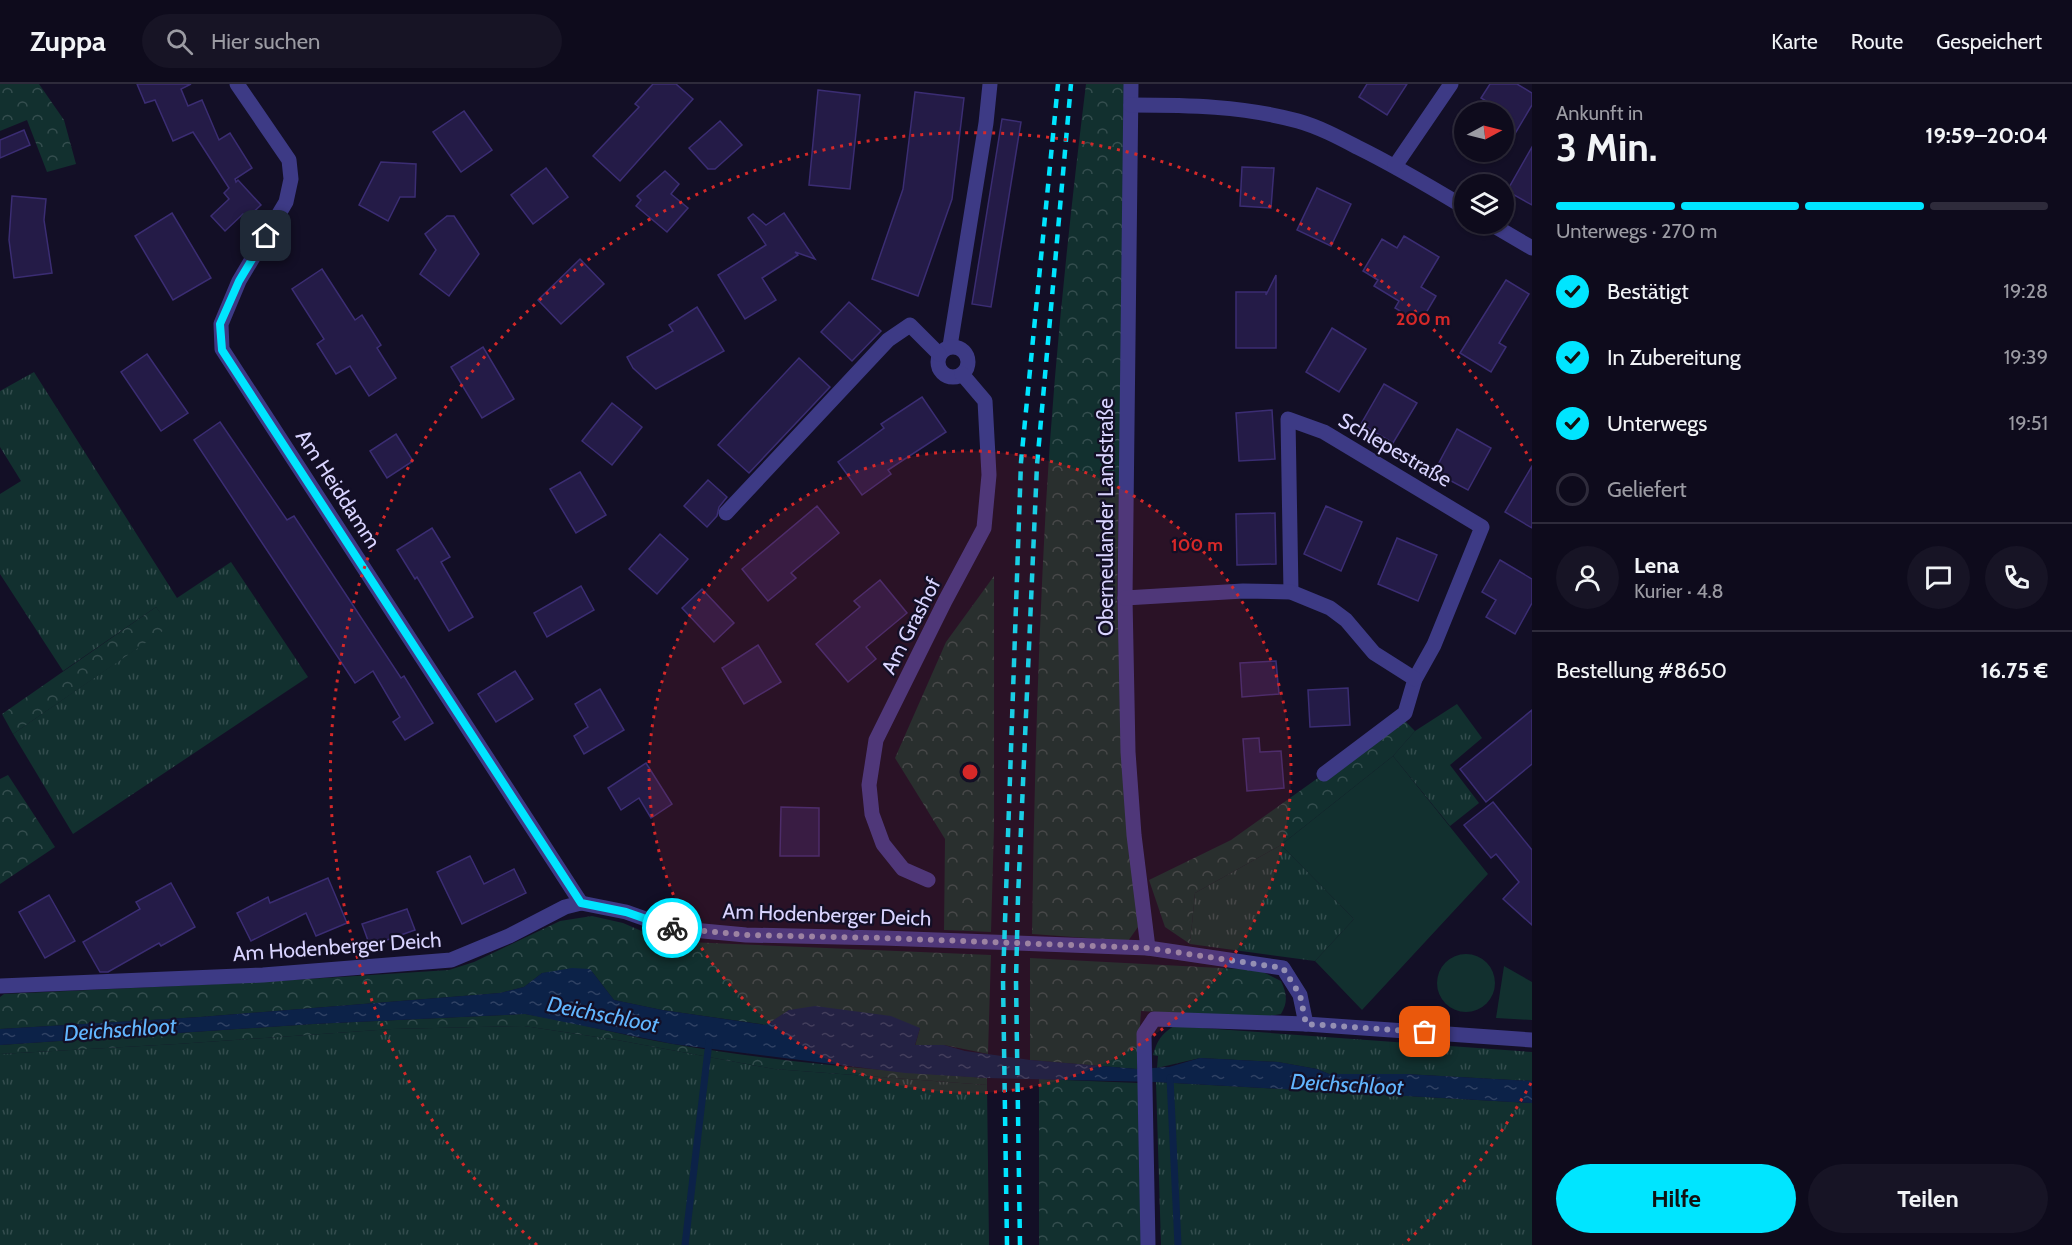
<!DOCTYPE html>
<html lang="de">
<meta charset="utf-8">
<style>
:root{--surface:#0e0b1c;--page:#171425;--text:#f1f3f6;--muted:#9b9ba3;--line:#2e2b3b;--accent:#00e5ff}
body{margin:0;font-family:Cabin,sans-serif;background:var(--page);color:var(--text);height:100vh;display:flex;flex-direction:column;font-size:22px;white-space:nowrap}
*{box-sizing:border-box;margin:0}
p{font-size:20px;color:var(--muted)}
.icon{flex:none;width:33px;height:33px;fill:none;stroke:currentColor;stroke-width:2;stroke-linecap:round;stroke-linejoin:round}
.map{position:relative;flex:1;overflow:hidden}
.drawer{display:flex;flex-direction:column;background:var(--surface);width:540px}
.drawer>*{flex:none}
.needle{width:39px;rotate:83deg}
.buttons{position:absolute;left:1454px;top:18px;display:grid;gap:12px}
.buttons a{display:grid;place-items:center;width:60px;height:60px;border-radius:50%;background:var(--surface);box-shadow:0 2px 4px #0004,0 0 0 2px var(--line);font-size:30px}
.pin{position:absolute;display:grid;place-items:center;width:51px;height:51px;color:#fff;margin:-26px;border-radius:12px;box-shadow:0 3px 9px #0006}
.courier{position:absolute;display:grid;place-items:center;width:60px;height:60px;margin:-30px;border:4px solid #00e5ff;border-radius:50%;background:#fff;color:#222;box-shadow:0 2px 8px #0007}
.summary em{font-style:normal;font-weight:800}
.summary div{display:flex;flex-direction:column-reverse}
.summary{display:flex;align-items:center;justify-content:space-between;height:102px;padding:0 24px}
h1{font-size:39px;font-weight:800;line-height:45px}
.bar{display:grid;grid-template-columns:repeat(4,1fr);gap:9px 6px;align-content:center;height:72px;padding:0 24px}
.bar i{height:8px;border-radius:4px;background:var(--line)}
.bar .active{background:var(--accent)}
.bar p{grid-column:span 4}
.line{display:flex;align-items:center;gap:15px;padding:0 24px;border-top:2px solid var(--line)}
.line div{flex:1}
.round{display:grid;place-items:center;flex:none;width:63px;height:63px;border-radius:32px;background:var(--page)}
ol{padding:0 24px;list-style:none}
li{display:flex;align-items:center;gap:18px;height:66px}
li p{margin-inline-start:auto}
li .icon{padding:6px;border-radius:50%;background:var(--accent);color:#111;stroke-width:4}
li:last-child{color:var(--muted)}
li i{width:33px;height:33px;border:3px solid var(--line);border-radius:50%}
.action{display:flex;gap:12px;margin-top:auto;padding:12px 24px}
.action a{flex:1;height:69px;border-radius:36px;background:var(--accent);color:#111;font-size:24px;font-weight:800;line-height:69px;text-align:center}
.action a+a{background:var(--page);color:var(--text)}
header{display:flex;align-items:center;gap:36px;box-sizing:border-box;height:84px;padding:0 30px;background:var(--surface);border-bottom:2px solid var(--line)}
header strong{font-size:28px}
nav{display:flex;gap:33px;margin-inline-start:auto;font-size:21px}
.search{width:420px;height:54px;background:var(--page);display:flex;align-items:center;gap:15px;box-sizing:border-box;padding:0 21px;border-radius:33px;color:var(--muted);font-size:22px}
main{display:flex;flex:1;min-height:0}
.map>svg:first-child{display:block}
.grass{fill:url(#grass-tufts)}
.forest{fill:url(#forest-crowns)}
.pitch{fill:#12302f}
.water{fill:url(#water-ripples)}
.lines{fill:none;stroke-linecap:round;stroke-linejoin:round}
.stream{stroke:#0c2248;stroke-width:7}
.building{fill:#241b47;stroke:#3b2d73;stroke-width:1.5}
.minor{stroke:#3d3a85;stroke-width:15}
.rail{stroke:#00e5ff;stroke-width:4.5;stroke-dasharray:9 8;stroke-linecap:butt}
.done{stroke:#948fb3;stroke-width:6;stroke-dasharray:0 10.8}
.route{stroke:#00e5ff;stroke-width:8}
.ring{fill:none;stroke:#d62828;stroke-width:3;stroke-dasharray:3 6}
.labels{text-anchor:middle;stroke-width:4.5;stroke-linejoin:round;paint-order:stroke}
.street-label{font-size:21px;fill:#d9d4ff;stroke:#130f26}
.water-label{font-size:22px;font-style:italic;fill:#62b6ff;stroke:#130f26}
.centre{fill:#d62828;stroke:#130f26;stroke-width:3}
.ring-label{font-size:18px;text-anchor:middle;font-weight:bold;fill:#d62828;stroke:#130f26;stroke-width:4.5;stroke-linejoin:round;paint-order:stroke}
</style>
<header>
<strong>Zuppa</strong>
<div class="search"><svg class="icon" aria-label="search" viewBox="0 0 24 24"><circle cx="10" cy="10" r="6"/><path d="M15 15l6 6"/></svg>Hier suchen</div>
<nav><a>Karte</a><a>Route</a><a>Gespeichert</a></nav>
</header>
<main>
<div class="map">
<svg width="1532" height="1161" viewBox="0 0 1532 1161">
<defs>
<pattern id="grass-tufts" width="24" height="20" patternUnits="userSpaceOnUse" patternTransform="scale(1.5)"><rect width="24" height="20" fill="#12302f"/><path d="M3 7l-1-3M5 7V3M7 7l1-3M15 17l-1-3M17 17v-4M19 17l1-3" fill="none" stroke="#344d4e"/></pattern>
<pattern id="forest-crowns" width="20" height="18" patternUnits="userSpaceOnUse" patternTransform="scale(1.5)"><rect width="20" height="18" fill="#12302f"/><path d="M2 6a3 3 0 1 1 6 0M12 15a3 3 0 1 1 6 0" fill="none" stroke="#344d4e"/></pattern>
<pattern id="water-ripples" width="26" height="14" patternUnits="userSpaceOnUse" patternTransform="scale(1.5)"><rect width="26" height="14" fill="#0c2248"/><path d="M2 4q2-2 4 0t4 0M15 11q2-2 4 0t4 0" fill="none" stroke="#2f4163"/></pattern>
</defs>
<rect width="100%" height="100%" fill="#130f26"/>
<!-- grass -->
<g class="grass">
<polygon points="34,288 177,514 231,478 308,593 73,750 13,650 169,542 156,523 63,587 0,490 0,410 21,397 0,363 0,307"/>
<polygon points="1457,620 1482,654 1450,681 1479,719 1450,742 1393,672 1415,647"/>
<polygon points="1281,761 1354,835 1315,877 1190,860 1195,809"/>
<polygon points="524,942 617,956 774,985 987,1001 989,1161 0,1161 0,970 177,960 392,945"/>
<path d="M1174,942l358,26v29l-127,-7h-76l-12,-5 -39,-7 -78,-4 -43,10 1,-12 -5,-1c4,-14 8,-21 21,-29z"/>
<polygon points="1156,998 1532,1019 1532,1161 1161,1161"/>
</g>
<!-- forest -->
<g class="forest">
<polygon points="0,0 39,0 64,36 76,80 47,88 27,36 0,47"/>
<path d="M1086,0h40l-9,516 13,236 8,91 -10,14 -96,-7c2,-143 6,-287 14,-430 8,-140 23,-281 40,-420z"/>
<polygon points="994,492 994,744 991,848 944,846 945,755 895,674 946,558"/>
<polygon points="156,523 170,542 13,650 2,630"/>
<polygon points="1402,634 1415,647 1393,672 1281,761 1195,809 1190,860 1165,843 1149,796 1231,756"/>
<polygon points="8,691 55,763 0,800 0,695"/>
<polygon points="592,832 623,839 665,857 991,871 988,970 944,961 915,962 920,944 789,926 767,941 662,926 614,916 590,885 542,889 524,903 500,909 200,933 0,945 0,913 4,910 262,898 449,886 474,878 560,837"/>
<path d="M1030,874l229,12 22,11c6,13 7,21 0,33l-21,4 -119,-7 -4,58 -107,-9z"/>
<path d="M525,930c50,8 99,22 148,30 104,18 210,27 314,34v7l-213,-16 -157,-29 -93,-14 -132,3 -215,15 -177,10v-9l313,-21z"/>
<polygon points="1039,995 1139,999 1141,1161 1039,1161"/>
</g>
<!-- pitch -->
<g class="pitch">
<polygon points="1393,672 1488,790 1362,926 1315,877 1354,835 1281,761"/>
<circle cx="1466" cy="899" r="29"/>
<polygon points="1504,882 1532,898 1532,936 1496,934"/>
</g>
<!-- water -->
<polygon class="water" points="572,884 590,885 614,916 662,926 766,941 789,926 815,922 891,932 920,944 915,961 944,961 965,967 1030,976 1137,985 1169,983 1200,974 1278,978 1317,985 1329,990 1405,990 1532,997 1532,1019 1156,998 987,994 905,989 673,960 525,930 313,940 0,961 0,945 200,933 500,909 524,903 542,889"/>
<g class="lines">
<!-- stream -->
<g class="stream">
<polyline points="1170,994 1178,1161"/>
<polyline points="685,1161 709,958"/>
</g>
</g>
<!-- building -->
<g class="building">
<polygon points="137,0 191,0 181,5 188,22 202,16 219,56 230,49 252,84 235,95 236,98 238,96 261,121 247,134 243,130 225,147 211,132 229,115 224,109 229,104 193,48 173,57 155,16 145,19"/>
<polygon points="653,0 676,0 693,15 620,97 593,72 639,23 635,20"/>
<polygon points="1367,0 1407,0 1387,31 1359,13"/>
<polygon points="1490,0 1517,0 1532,9 1532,21 1503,70 1503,28 1489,28 1493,21 1481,14"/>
<polygon points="818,6 860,11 850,105 809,101"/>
<polygon points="915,8 964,14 952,115 918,212 872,195 903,105"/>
<polygon points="464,27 492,66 461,88 433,48"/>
<polygon points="1002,35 1021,38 991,223 972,220"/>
<polygon points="720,37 742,61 715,85 708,85 689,64"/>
<polygon points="24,46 30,61 0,74 0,56"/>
<polygon points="1532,63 1532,121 1507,107"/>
<polygon points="381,78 416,80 415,113 400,113 388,137 359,121"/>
<polygon points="1242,83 1274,84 1271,124 1240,122"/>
<polygon points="546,84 568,113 533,140 511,111"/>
<polygon points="665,87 679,100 671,110 688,124 667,148 636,122 641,116 637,112"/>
<polygon points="1317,104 1351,120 1331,162 1297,146"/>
<polygon points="12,112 46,115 44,136 52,189 14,194 9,156"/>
<polygon points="172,129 211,194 173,216 135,152"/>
<polygon points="784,129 815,175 795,168 798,171 762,194 776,216 745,235 718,191 766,161 748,134 753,130 766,141"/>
<polygon points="447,132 454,132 479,170 449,212 420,190 436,166 425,150"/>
<polygon points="1404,152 1439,173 1421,203 1436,212 1420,239 1395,224 1399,217 1374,202 1378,196 1363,187 1382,155 1397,164"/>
<polygon points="580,175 604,200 561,240 538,216"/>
<polygon points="322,185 355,236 362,231 381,261 377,264 396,294 369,312 350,282 336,290 317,260 324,255 292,205"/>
<polygon points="1276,191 1276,264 1236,264 1236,208 1266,208 1266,211"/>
<polygon points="1506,196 1529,210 1499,259 1506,263 1491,288 1460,269"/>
<polygon points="849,218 881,247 852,277 821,248"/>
<polygon points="697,223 724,267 656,305 633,284 627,273 673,247 669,241"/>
<polygon points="1332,244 1366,265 1339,308 1306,288"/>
<polygon points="483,263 514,315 482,334 451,283"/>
<polygon points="147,270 188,329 161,347 121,288"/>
<polygon points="799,274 830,303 749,389 718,361"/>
<polygon points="1384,300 1417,319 1393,359 1361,340"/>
<polygon points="922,313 946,348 888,386 891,390 862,411 838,378 884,344 881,340"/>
<polygon points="612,319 642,343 612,381 582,357"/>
<polygon points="1272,326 1275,375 1239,377 1236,329"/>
<polygon points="220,338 287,436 294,432 401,594 404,592 433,639 405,656 393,638 400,633 373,587 355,599 194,356"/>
<polygon points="1457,345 1491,364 1468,406 1434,388"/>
<polygon points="396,350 413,377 387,394 370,367"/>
<polygon points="1532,382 1532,444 1505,428"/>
<polygon points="580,388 606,431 576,449 550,405"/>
<polygon points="708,396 727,413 719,423 717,432 707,443 684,422"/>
<polygon points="817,422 839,449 791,489 796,494 768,517 742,485"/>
<polygon points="1326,422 1362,438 1341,487 1304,470"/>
<polygon points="1275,429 1276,480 1237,481 1236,430"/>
<polygon points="432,444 450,473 441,478 473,533 449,547 417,493 415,495 397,466"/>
<polygon points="660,450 688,475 657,510 629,485"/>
<polygon points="1397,454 1437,471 1418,517 1378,500"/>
<polygon points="1500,476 1532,495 1532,519 1515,550 1486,533 1496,516 1482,508"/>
<polygon points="880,496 907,529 866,563 876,575 848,598 816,560 860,523 854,517"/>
<polygon points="581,502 594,526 547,553 534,529"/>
<polygon points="702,505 734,539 714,558 682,524"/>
<polygon points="758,561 781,598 744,620 722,584"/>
<polygon points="1276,577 1279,610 1242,613 1240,579"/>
<polygon points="515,587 533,615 496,638 478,610"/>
<polygon points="1348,604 1350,641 1310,643 1308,606"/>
<polygon points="600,605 624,646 584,670 574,652 588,643 575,620"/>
<polygon points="1532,626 1532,680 1486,718 1460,685"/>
<polygon points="1259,654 1260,668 1281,667 1284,704 1247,707 1243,655"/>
<polygon points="646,679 672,720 651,734 639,714 621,726 608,704"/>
<polygon points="1493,718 1532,766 1532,841 1503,815 1519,798 1496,770 1491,774 1464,741"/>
<polygon points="781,723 819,724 819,772 780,772"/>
<polygon points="470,772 484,800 514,785 526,809 462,840 437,788"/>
<polygon points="328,794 347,839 316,852 306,829 251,857 237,829 268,813 270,819"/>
<polygon points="171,799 195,843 161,862 159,859 108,888 100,888 83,858 140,825 136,818"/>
<polygon points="49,811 75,857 45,874 19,828"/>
<polygon points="407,825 415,846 370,862 362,840"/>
</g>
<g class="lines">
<!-- minor -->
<g class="minor">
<polyline points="237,0 289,76 291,95 286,118 239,197 221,240 222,265 581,819"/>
<polyline points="1131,0 1125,514 1128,668 1134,751 1148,864"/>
<path d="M1131,21c57,0 112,1 167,16 21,6 40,16 59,26 37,18 72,39 107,60"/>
<polyline points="1395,82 1451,0"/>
<polyline points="1491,140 1532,164"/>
<polyline points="950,262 986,39 990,0"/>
<circle cx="953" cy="278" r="15"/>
<polyline points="726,429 888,256 910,241 939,270"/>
<polyline points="1291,508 1288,335 1324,348 1482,443 1434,561 1415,595 1405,629 1324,690"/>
<polyline points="1125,514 1243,507 1291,508 1330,524 1346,536 1374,569 1415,595"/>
<polyline points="928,796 903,785 883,760 872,730 869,701 876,656 945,517 984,444 989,391 985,317 962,290"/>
<polyline points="0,902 263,891 451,876 509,852 565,823 581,819 626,828 671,844 746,851 883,854 1148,864 1283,884 1300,911 1306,940"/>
<polyline points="1148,1161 1144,950 1154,935 1306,940 1532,956"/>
</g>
<!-- rail -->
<g class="rail">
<polyline points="1007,1161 1003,895 1021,378 1058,0"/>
<polyline points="1020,1161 1016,897 1018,813 1037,381 1071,0"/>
</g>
</g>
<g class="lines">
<!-- done -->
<polyline class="done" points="672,844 746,851 883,854 1148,864 1283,884 1300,911 1306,940 1425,948"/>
<!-- route -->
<polyline class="route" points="266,152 239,197 220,240 222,266 581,819 626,828 672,844"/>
</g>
<!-- distance rings -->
<circle cx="970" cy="688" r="321" fill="#d62828" fill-opacity=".12"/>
<g class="ring">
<circle cx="970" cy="688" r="321"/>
<path d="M1531 999A641 641 0 0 1 1403 1161M537 1161A641 641 0 1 1 1531 377"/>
</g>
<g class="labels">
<!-- street labels -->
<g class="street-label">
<text transform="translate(1395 366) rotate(30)" y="7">Schlepestraße</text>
<text transform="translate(338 405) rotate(57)" y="7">Am Heiddamm</text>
<text transform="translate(1106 433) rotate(-90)" y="7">Oberneulander Landstraße</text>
<text transform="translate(911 542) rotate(-63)" y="7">Am Grashof</text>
<text transform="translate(827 831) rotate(2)" y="7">Am Hodenberger Deich</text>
<text transform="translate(337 863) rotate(-4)" y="7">Am Hodenberger Deich</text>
</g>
<!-- water labels -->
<g class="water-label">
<text transform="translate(603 930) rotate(11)" y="8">Deichschloot</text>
<text transform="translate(120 945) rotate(-4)" y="8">Deichschloot</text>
<text transform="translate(1347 1000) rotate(3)" y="8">Deichschloot</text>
</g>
</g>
<circle cx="970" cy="688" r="9" class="centre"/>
<g class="ring-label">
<text x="1423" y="241">200 m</text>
<text x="1197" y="467">100 m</text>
</g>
</svg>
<div class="buttons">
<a><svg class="needle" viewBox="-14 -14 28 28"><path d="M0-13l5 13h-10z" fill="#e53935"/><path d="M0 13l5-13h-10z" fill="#9b9ba3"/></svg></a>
<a><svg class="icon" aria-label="layers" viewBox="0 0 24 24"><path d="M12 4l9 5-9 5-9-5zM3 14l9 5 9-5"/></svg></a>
</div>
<div class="pin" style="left:1425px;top:948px;background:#ea580c"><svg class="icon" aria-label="bag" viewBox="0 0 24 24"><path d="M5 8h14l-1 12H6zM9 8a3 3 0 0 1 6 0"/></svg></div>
<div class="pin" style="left:266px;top:152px;background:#1f2937"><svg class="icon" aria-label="home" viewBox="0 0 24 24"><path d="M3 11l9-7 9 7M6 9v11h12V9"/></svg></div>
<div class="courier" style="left:672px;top:844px"><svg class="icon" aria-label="bike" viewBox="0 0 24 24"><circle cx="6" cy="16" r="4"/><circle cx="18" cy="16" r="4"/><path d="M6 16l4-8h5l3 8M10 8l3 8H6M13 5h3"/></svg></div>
</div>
<section class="drawer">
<div class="summary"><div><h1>3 Min.</h1><p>Ankunft in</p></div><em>19:59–20:04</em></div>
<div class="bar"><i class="active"></i><i class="active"></i><i class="active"></i><i></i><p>Unterwegs · 270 m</p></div>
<ol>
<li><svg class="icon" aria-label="check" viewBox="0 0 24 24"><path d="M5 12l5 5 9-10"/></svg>Bestätigt<p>19:28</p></li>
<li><svg class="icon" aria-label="check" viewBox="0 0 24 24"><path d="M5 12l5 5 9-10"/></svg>In Zubereitung<p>19:39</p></li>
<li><svg class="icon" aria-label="check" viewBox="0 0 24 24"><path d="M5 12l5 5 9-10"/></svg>Unterwegs<p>19:51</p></li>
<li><i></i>Geliefert</li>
</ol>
<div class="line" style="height:108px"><a class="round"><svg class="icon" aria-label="person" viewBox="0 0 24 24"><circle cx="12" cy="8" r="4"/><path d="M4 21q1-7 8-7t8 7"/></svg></a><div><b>Lena</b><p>Kurier · 4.8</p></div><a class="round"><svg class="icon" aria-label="chat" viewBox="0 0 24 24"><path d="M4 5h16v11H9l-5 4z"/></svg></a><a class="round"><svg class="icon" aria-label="phone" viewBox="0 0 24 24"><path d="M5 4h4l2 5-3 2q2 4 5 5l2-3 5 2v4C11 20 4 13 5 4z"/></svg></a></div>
<div class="line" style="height:78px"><div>Bestellung #8650</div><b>16.75 €</b></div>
<div class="action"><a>Hilfe</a><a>Teilen</a></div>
</section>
</main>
